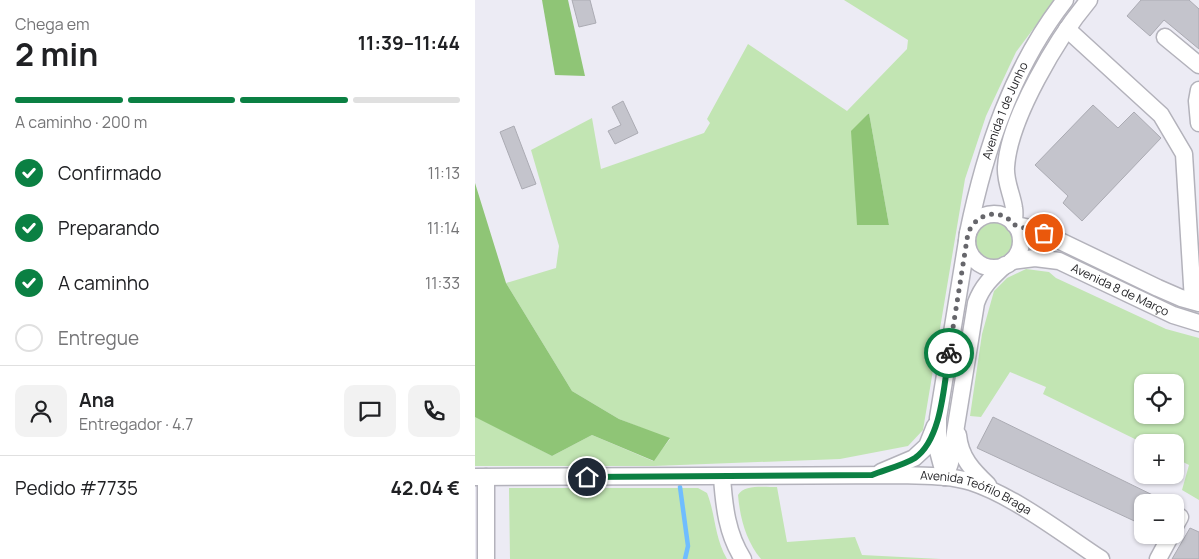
<!DOCTYPE html>
<html lang="pt">
<meta charset="utf-8">
<style>
:root{--surface:#fff;--page:#f2f2f2;--text:#202124;--muted:#757577;--line:#e0e0e0;--accent:#0b8043}
body{margin:0;font-family:Manrope,sans-serif;background:var(--page);color:var(--text);height:100vh;display:flex;flex-direction:column;font-size:19px;white-space:nowrap}
*{box-sizing:border-box;margin:0}
p{font-size:16px;color:var(--muted)}
.icon{flex:none;width:28px;height:28px;fill:none;stroke:currentColor;stroke-width:2;stroke-linecap:round;stroke-linejoin:round}
.map{position:relative;flex:1;overflow:hidden}
.sheet{display:flex;flex-direction:column;background:var(--surface);width:475px}
.sheet>*{flex:none}
.buttons{position:absolute;left:659px;top:374px;display:grid;gap:10px}
.buttons a{display:grid;place-items:center;width:50px;height:50px;border-radius:10px;background:var(--surface);box-shadow:0 1px 4px #0004;font-size:25px}
.pin{position:absolute;display:grid;place-items:center;width:42px;height:42px;color:#fff;margin:-21px;border:2px solid #fff;border-radius:50%;box-shadow:0 1px 5px #0007}
.courier{position:absolute;display:grid;place-items:center;width:50px;height:50px;margin:-25px;border:4px solid #0b8043;border-radius:50%;background:#fff;color:#222;box-shadow:0 1px 6px #0007}
.summary em{font-style:normal;font-weight:700}
.summary div{display:flex;flex-direction:column-reverse}
.summary{display:flex;align-items:center;justify-content:space-between;height:85px;padding:0 15px}
h1{font-size:32px;font-weight:700;line-height:38px}
.bar{display:grid;grid-template-columns:repeat(4,1fr);gap:8px 5px;align-content:center;height:60px;padding:0 15px}
.bar i{height:6px;border-radius:4px;background:var(--line)}
.bar .selected{background:var(--accent)}
.bar p{grid-column:span 4}
.line{display:flex;align-items:center;gap:12px;padding:0 15px;border-top:1px solid var(--line)}
.line div{flex:1}
.round{display:grid;place-items:center;flex:none;width:52px;height:52px;border-radius:10px;background:var(--page)}
ol{padding:0 15px;list-style:none}
li{display:flex;align-items:center;gap:15px;height:55px}
li p{margin-inline-start:auto}
li .icon{padding:5px;border-radius:50%;background:var(--accent);color:#fff;stroke-width:4}
li:last-child{color:var(--muted)}
li i{width:28px;height:28px;border:2px solid var(--line);border-radius:50%}
main{display:flex;flex:1;min-height:0}
.map>svg:first-child{display:block}
.green{fill:#c2e5b3;fill-rule:evenodd}
.forest{fill:#8fc576}
.lines{fill:none;stroke-linecap:round;stroke-linejoin:round}
.stream{stroke:#6fbdff;stroke-width:4.5}
.building{fill:#c4c4cc;stroke:#ababb3}
.minor-casing{stroke:#b3b2bb;stroke-width:19}
.minor{stroke:#fff;stroke-width:16}
.done{stroke:#66666b;stroke-width:5;stroke-dasharray:0 9}
.route{stroke:#0b8043;stroke-width:6}
.labels{text-anchor:middle;stroke-width:5;stroke-linejoin:round;paint-order:stroke}
.street-label{font-size:12px;fill:#1e1e21;stroke:#fff}
</style>
<main>
<section class="sheet">
<div class="summary"><div><h1>2 min</h1><p>Chega em</p></div><em>11:39–11:44</em></div>
<div class="bar"><i class="selected"></i><i class="selected"></i><i class="selected"></i><i></i><p>A caminho · 200 m</p></div>
<ol>
<li><svg class="icon" aria-label="check" viewBox="0 0 24 24"><path d="M5 12l5 5 9-10"/></svg>Confirmado<p>11:13</p></li>
<li><svg class="icon" aria-label="check" viewBox="0 0 24 24"><path d="M5 12l5 5 9-10"/></svg>Preparando<p>11:14</p></li>
<li><svg class="icon" aria-label="check" viewBox="0 0 24 24"><path d="M5 12l5 5 9-10"/></svg>A caminho<p>11:33</p></li>
<li><i></i>Entregue</li>
</ol>
<div class="line" style="height:90px"><a class="round"><svg class="icon" aria-label="person" viewBox="0 0 24 24"><circle cx="12" cy="8" r="4"/><path d="M4 21q1-7 8-7t8 7"/></svg></a><div><b>Ana</b><p>Entregador · 4.7</p></div><a class="round"><svg class="icon" aria-label="chat" viewBox="0 0 24 24"><path d="M4 5h16v11H9l-5 4z"/></svg></a><a class="round"><svg class="icon" aria-label="phone" viewBox="0 0 24 24"><path d="M5 4h4l2 5-3 2q2 4 5 5l2-3 5 2v4C11 20 4 13 5 4z"/></svg></a></div>
<div class="line" style="height:65px"><div>Pedido #7735</div><b>42.04 €</b></div>
</section>
<div class="map">
<svg width="724" height="559" viewBox="0 0 724 559">
<rect width="100%" height="100%" fill="#ecebf4"/>
<!-- green -->
<g class="green">
<path d="M369,0h211l-39,52 -30,64 -21,63 -42,251 -15,16 -68,13 -186,7h-179v-50l77,40 40,-21 61,26 17,-22 -51,-20 -47,-28 -66,-108 50,-15 3,-22 -28,-96 61,-32 9,51 103,-36 6,-10 -3,-4 41,-75 99,67 60,-62 1,-9zM393,113h1l20,112h-32z"/>
<circle cx="519" cy="241" r="19"/>
<path d="M551,269l23,3 7,6 110,51 33,9v162l-17,-10 7,-25 -14,-7v-16l-32,1 -100,-49 3,-7 -36,-15 -29,45 -11,-1 12,-82 12,-43 13,-13zM668,382h32v33h-32z"/>
<path d="M302,487l10,55 68,-5 7,18 79,4h-180c-15,-18 -21,-41 -23,-64 6,-11 27,-8 39,-8z"/>
<path d="M34,488h189l9,5c9,23 7,43 20,66h-217z"/>
</g>
<!-- forest -->
<g class="forest">
<polygon points="67,0 93,0 110,76 80,75"/>
<polygon points="394,113 414,225 382,225 376,131"/>
<polygon points="0,183 31,283 97,391 144,419 195,438 179,461 117,435 77,456 0,417"/>
</g>
<g class="lines">
<!-- stream -->
<polyline class="stream" points="205,487 213,546 210,559"/>
</g>
<!-- building -->
<g class="building">
<polygon points="97,0 115,0 121,23 104,27"/>
<polygon points="666,0 714,0 724,9 724,49 689,20 675,36 652,16"/>
<polygon points="148,101 163,133 140,144 133,131 146,125 137,107"/>
<polygon points="618,105 643,128 659,112 686,138 607,221 588,203 593,196 560,165"/>
<polygon points="39,126 61,184 47,189 25,132"/>
<polygon points="518,417 692,502 668,502 668,525 502,448"/>
<polygon points="715,528 724,532 724,559 697,559"/>
</g>
<g class="lines">
<!-- minor casing -->
<g class="minor-casing">
<g id="minor">
<polyline points="592,29 686,115 709,154 718,301"/>
<polyline points="690,37 724,65"/>
<polyline points="724,90 722,101 724,123"/>
<circle cx="519" cy="241" r="27"/>
<path d="M539,224c0,-5 1,-11 0,-16 -2,-14 -9,-26 -8,-41 3,-49 52,-130 83,-167"/>
<polyline points="541,225 560,229 683,288 706,298 724,303"/>
<path id="s1" d="M493,233c17,-83 44,-165 97,-233"/>
<path id="s2" d="M537,261l23,-3 24,3 114,54 26,8"/>
<path d="M483,435c2,22 14,35 30,50"/>
<polyline points="406,472 439,458 452,446 460,426"/>
<path id="s3" d="M0,477l427,-2c23,1 47,0 69,7 43,14 92,52 130,77"/>
<polyline points="11,477 11,559"/>
<path d="M247,477c2,29 5,57 21,82"/>
<polyline points="470,477 463,451 463,418 492,241"/>
<path d="M470,477l5,-14 26,-160c6,-17 16,-26 29,-38"/>
<polyline points="700,526 705,517"/>
<polyline points="683,559 696,535"/>
</g>
</g>
<!-- minor -->
<use href="#minor" class="minor"/>
</g>
<g class="lines">
<!-- done -->
<path class="done" d="M474,353l19,-120c6,-14 20,-23 36,-17 5,2 8,8 13,10 9,3 17,2 27,7"/>
<!-- route -->
<path class="route" d="M112,477l285,-2c12,-5 32,-10 43,-17 27,-19 29,-74 34,-105"/>
</g>
<g class="labels">
<!-- street labels -->
<g class="street-label">
<text dy="4" stroke="none"><textPath href="#s1" startOffset="128">Avenida 1 de Junho</textPath></text>
<text dy="4" stroke="none"><textPath href="#s2" startOffset="115">Avenida 8 de Março</textPath></text>
<text dy="4" stroke="none"><textPath href="#s3" startOffset="504">Avenida Teófilo Braga</textPath></text>
</g>
</g>
</svg>
<div class="buttons">
<a><svg class="icon" aria-label="locate" viewBox="0 0 24 24"><circle cx="12" cy="12" r="6"/><path d="M12 2v4M12 18v4M2 12h4M18 12h4"/></svg></a>
<a>+</a>
<a>−</a>
</div>
<div class="pin" style="left:569px;top:233px;background:#ea580c"><svg class="icon" aria-label="bag" viewBox="0 0 24 24"><path d="M5 8h14l-1 12H6zM9 8a3 3 0 0 1 6 0"/></svg></div>
<div class="pin" style="left:112px;top:477px;background:#1f2937"><svg class="icon" aria-label="home" viewBox="0 0 24 24"><path d="M3 11l9-7 9 7M6 9v11h12V9"/></svg></div>
<div class="courier" style="left:474px;top:353px"><svg class="icon" aria-label="bike" viewBox="0 0 24 24"><circle cx="6" cy="16" r="4"/><circle cx="18" cy="16" r="4"/><path d="M6 16l4-8h5l3 8M10 8l3 8H6M13 5h3"/></svg></div>
</div>
</main>
